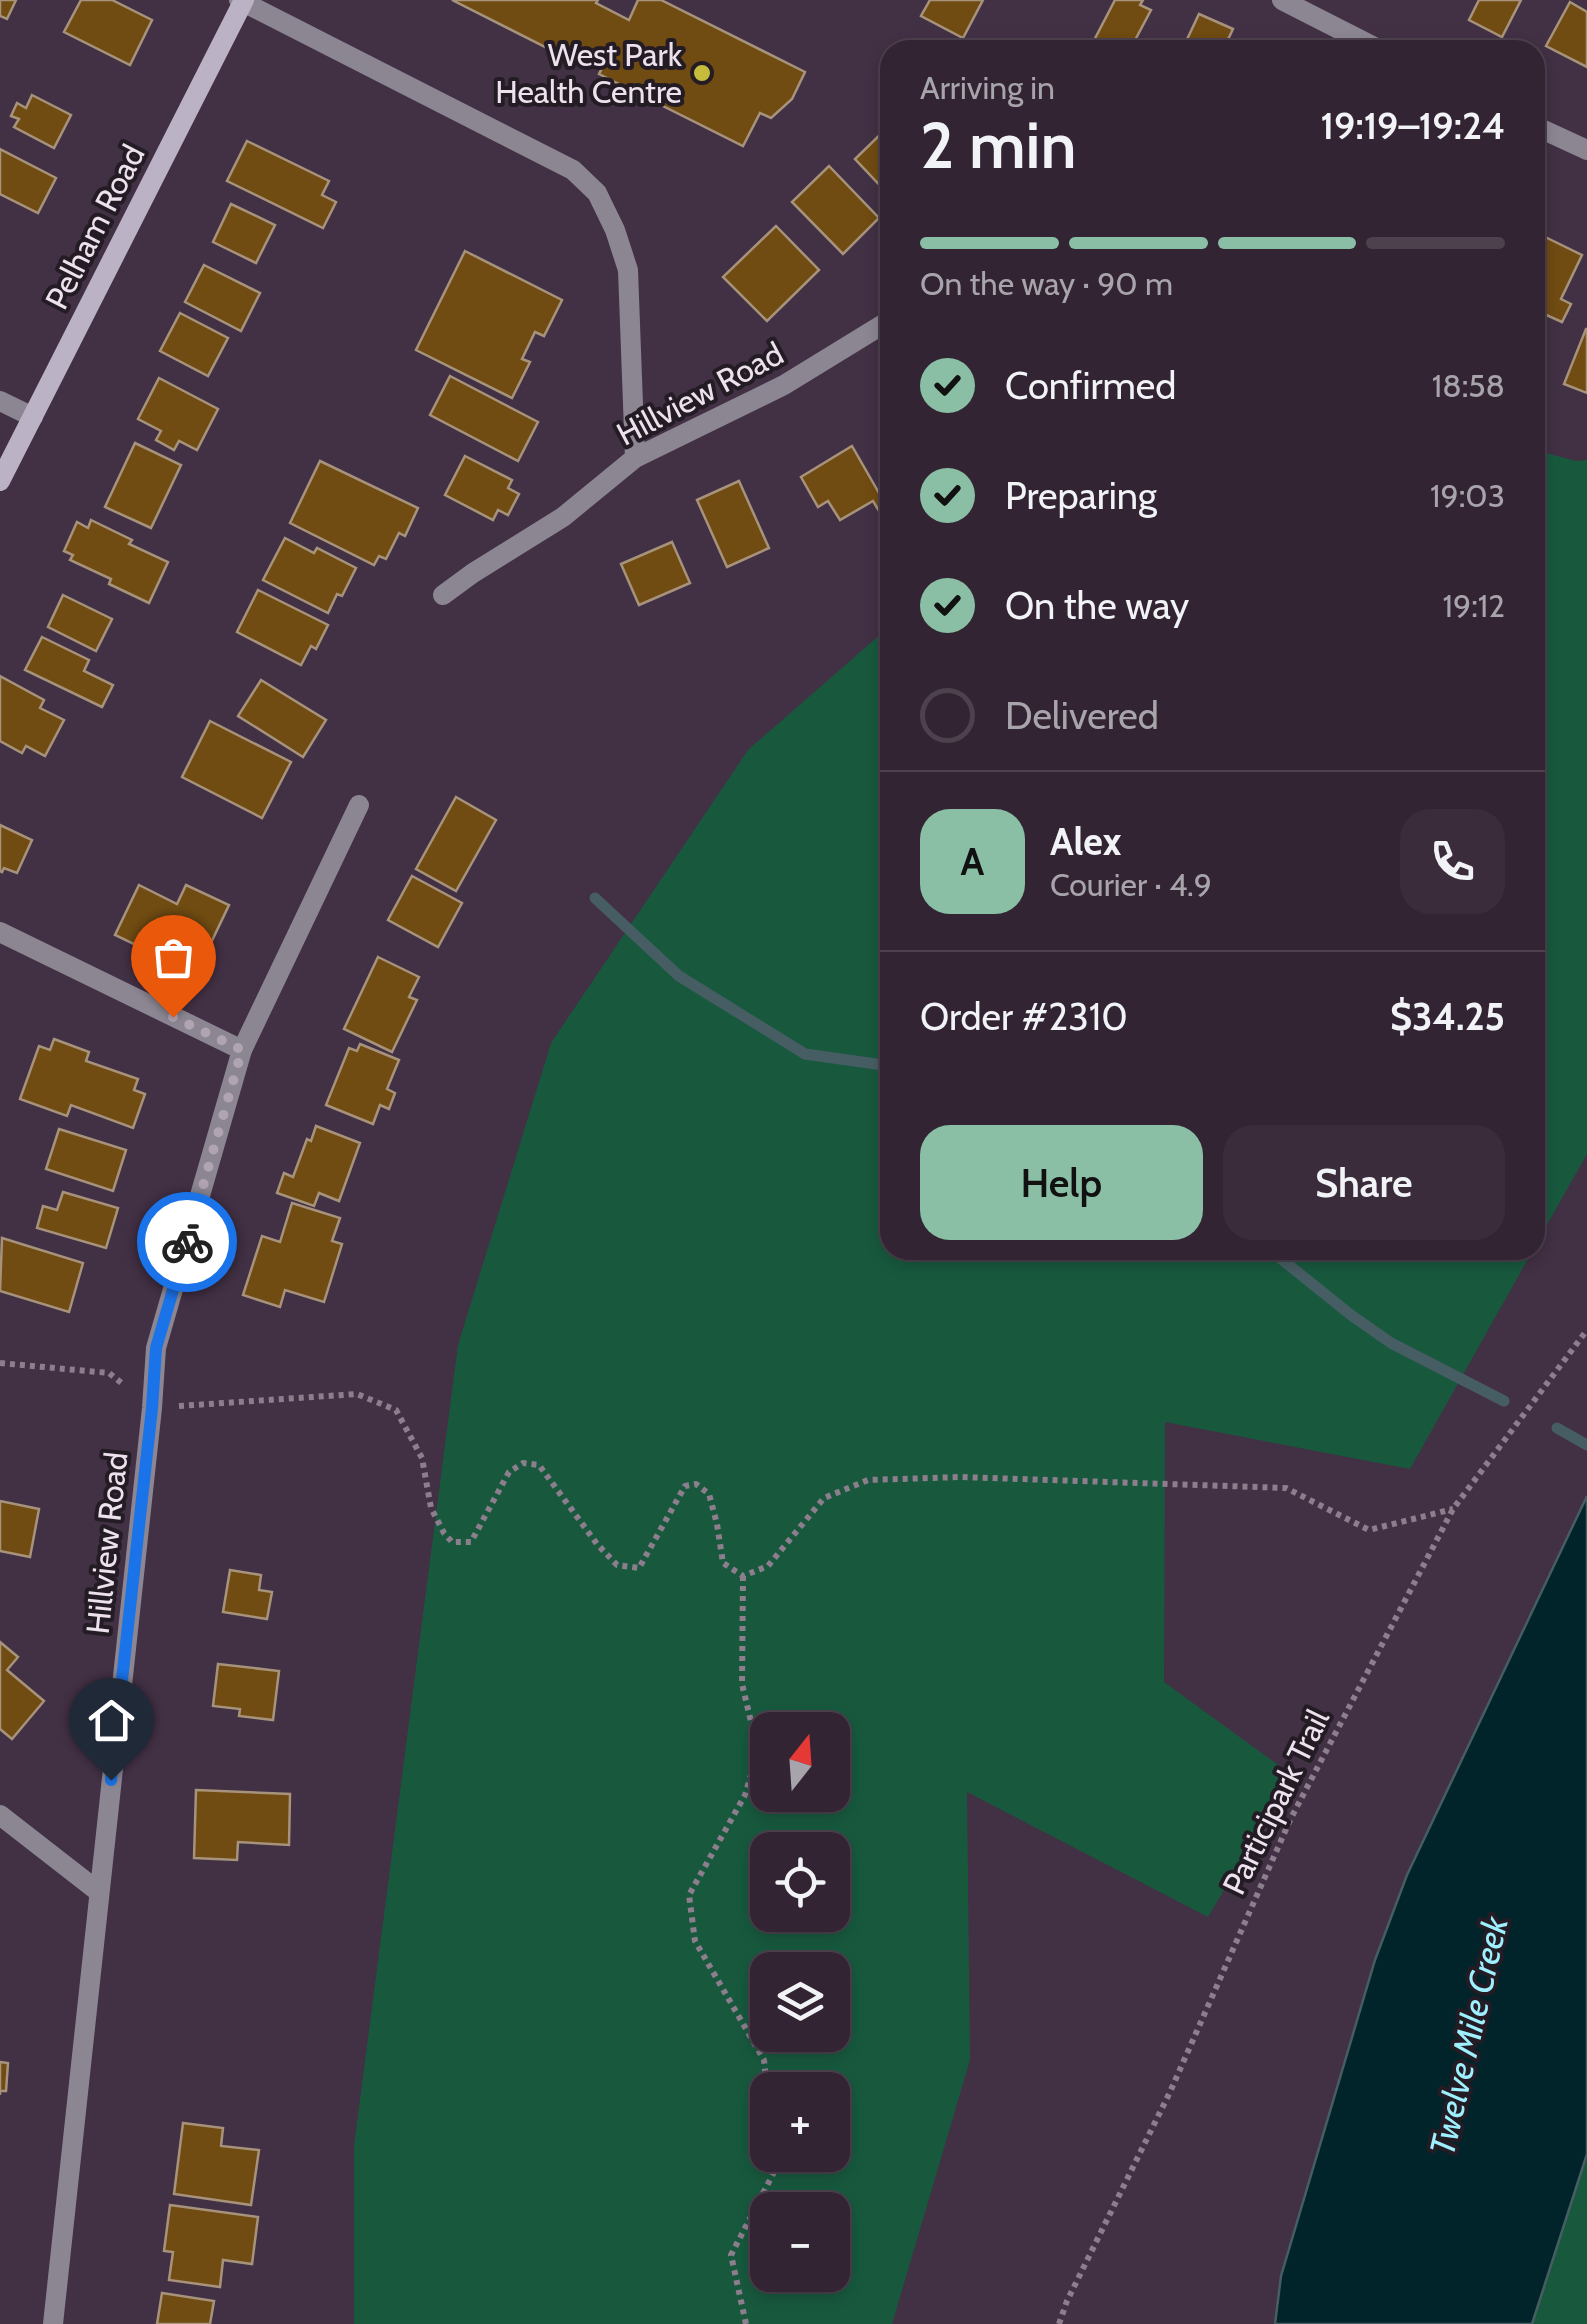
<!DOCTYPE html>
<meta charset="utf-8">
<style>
:root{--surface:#322433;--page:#3a2c3b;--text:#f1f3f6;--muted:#a8a4ac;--line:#4d414e;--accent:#8abfa5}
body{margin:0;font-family:Cabin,sans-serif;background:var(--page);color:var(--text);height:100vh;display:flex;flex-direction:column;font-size:38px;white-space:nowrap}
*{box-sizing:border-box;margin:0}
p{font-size:32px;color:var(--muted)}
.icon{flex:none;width:55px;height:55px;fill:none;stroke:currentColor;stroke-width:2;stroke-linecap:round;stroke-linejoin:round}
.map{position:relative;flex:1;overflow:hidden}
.panel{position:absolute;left:880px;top:40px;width:665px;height:1220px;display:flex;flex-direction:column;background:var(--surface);border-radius:30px;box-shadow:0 5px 15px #0003,0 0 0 2px var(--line)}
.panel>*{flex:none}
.needle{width:65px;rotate:17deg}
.buttons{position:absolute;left:750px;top:1712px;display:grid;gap:20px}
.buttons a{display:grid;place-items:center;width:100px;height:100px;border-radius:20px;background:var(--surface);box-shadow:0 5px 15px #0003,0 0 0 2px var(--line);font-size:50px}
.pin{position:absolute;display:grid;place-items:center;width:85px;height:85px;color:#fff;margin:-102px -42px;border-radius:50% 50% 50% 0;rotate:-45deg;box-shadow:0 0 10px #0007}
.pin .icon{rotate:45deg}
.courier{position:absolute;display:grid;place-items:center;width:100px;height:100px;margin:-50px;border:8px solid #1a73e8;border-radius:50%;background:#fff;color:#222;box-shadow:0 2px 12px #0007}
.head em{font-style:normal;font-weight:600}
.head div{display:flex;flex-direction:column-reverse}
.head{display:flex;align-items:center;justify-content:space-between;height:170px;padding:0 40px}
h1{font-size:65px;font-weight:600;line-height:75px}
.bar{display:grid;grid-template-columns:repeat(4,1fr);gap:15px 10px;align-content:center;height:120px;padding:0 40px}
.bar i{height:12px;border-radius:8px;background:var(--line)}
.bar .selected{background:var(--accent)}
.bar p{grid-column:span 4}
.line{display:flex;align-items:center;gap:25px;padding:0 40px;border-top:2px solid var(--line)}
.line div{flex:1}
.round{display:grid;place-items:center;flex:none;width:105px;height:105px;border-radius:30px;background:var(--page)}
ol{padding:0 40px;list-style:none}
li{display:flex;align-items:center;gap:30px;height:110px}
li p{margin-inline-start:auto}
li .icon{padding:10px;border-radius:50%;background:var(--accent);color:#111;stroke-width:4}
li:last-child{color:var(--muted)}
li i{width:55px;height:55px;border:5px solid var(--line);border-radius:50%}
.cta{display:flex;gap:20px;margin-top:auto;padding:20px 40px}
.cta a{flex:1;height:115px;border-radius:30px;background:var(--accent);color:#111;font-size:40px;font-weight:600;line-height:115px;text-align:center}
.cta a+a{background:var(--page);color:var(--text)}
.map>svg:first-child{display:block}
.green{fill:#18593e;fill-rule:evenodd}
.water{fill:#002429;stroke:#475d64;stroke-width:2.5}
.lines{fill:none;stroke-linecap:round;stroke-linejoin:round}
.stream{stroke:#475d64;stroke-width:11}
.building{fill:#704b12;stroke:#a7937b;stroke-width:2.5}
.path{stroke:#8d7e8e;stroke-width:6;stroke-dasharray:5 5;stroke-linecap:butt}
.street{stroke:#8b8692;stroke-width:20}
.secondary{stroke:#bbb2c5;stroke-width:20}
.done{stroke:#b0a3b2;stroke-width:10;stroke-dasharray:0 18}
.route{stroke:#1a73e8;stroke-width:12}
.poi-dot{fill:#c6bc3c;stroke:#241c25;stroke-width:4}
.labels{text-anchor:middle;stroke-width:8;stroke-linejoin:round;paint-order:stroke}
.poi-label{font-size:32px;fill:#ece1ed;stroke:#241c25;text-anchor:end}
.street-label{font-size:32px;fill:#ece1ed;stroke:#241c25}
.water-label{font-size:35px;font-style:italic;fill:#9ef0fe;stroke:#241c25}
</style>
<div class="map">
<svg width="1587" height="2324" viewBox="0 0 1587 2324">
<rect width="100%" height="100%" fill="#423044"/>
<!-- green -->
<g class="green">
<polygon points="1535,450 1576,461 1587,460 1587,1154 1535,1246"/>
<path d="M890,626v624h643l-123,219 -245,-47 -1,260 128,93 -84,142 -241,-125 3,268 -78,264h-538v-178l104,-801 93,-302 197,-293zM768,1730h64v65h-64zM768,1850h64v65h-64zM768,1970h64v65h-64zM768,2090h64v65h-64zM768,2210h64v65h-64z"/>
<polygon points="1587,2154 1587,2324 1532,2324"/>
</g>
<!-- water -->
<polygon class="water" points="1587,1496 1587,2154 1532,2324 1275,2324 1281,2276 1375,1960 1407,1875"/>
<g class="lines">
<!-- stream -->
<g class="stream">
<polyline points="595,898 679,976 805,1054 890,1066"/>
<polyline points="1270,1250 1351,1315 1391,1343 1504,1401"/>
<polyline points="1557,1428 1587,1445"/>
</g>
</g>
<!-- building -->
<g class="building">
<polygon points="0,0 16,0 7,19 0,16"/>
<polygon points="81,0 112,0 152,20 130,65 64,32"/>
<polygon points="452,0 598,0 596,3 629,20 638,0 661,0 805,72 792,99 771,118 760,113 743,146 599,74 603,66 573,51 569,59"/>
<polygon points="930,0 983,0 963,38 921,16"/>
<polygon points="1115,0 1143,0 1140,5 1151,10 1133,44 1139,46 1138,50 1089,50"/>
<polygon points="1479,0 1521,0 1502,37 1469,20"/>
<polygon points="1570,2 1587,12 1587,67 1546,46"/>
<polygon points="1199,14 1233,29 1224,48 1228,50 1182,50"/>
<polygon points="32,95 71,115 54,148 14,127 19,119 11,116 17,103 26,108"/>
<polygon points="890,125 890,196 855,159"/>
<polygon points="247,141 329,181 322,195 336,202 323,228 227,181"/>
<polygon points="0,149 56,178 38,213 0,194"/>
<polygon points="829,166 879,218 843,254 792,202"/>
<polygon points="231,204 275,225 256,263 213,242"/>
<polygon points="776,226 819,270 767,321 723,277"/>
<polygon points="1535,232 1582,255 1561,299 1571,304 1562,322 1535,310"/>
<polygon points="465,251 562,300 544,336 535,332 522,359 530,362 512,398 416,350"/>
<polygon points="204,265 260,293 241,331 185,302"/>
<polygon points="180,313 228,338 208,376 160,351"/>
<polygon points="1586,329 1587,329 1587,393 1564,384"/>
<polygon points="450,376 538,422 518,461 430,415"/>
<polygon points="159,378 218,409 197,450 179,441 174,450 156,440 161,431 138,419"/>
<polygon points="135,443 181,465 151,528 105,507"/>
<polygon points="852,446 879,493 890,486 890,529 873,501 840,520 828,501 818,507 801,477"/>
<polygon points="465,456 512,480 508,488 519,494 508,515 498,510 493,520 445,495"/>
<polygon points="320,461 418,508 405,536 399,533 386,559 379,556 374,565 290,523"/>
<polygon points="739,481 769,548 727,567 697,500"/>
<polygon points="91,520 132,540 129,544 168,562 149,603 109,584 111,579 70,560 73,555 64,551 77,522 88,528"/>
<polygon points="285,538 314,553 317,548 356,568 342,596 337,594 328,613 263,580"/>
<polygon points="672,542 690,583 639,605 621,564"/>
<polygon points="258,590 328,625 316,649 311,646 301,665 237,632"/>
<polygon points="63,595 112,619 96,651 48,627"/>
<polygon points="42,637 89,660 84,671 113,685 102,707 25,670"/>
<polygon points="0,676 44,700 40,708 64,720 45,756 26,746 22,753 0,741"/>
<polygon points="261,680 326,720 303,757 238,716"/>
<polygon points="210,721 291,762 262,818 182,777"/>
<polygon points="456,797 496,820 456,891 416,869"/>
<polygon points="0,825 32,840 17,873 4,868 2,872 0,871"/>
<polygon points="412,876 462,903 438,947 388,920"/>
<polygon points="139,885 177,904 186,885 229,905 196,974 115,935"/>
<polygon points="378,957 419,977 409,997 417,1000 392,1052 344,1029"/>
<polygon points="54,1039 89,1052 86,1061 138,1079 134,1090 145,1094 133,1128 71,1105 67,1116 20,1099 39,1046 50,1050"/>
<polygon points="360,1044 399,1060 387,1089 395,1093 389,1109 380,1105 373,1124 326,1105 349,1048 357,1051"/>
<polygon points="316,1126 360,1143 339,1201 319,1193 314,1206 277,1193 284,1173 293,1177 307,1139 311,1141"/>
<polygon points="59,1129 126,1150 113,1191 46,1169"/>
<polygon points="63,1192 118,1208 106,1248 37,1228 43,1206 57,1210"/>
<polygon points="292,1203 340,1218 332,1241 342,1244 324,1302 285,1290 280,1307 243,1295 262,1236 280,1242"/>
<polygon points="2,1238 83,1263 69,1312 0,1291"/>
<polygon points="0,1501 39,1509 30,1557 0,1551"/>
<polygon points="230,1570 261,1575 259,1590 272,1592 267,1619 223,1612"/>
<polygon points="0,1642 18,1657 7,1670 44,1701 12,1739 0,1729"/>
<polygon points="218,1664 279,1671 273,1720 239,1716 240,1709 213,1706"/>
<polygon points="196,1790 290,1794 289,1845 238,1842 237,1860 194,1858"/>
<polygon points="0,2062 8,2063 6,2091 0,2091 0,2095"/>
<polygon points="183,2123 223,2128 221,2146 259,2150 251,2205 174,2194"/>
<polygon points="170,2205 258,2217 252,2264 223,2260 220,2287 169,2280 173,2252 164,2251"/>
<polygon points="162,2293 214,2301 210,2324 157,2324"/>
</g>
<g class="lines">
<!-- path -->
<g class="path">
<polyline points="0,1363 109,1373 124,1385"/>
<polyline points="179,1406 357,1394 396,1410 422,1458 431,1508 444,1533 452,1542 471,1542 509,1472 523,1463 539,1465 597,1544 617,1565 639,1568 685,1486 696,1484 709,1494 717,1524 723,1563 743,1576 768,1566 824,1498 868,1480 961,1477 1286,1488 1369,1530 1453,1509"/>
<polyline points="743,1576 742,1684 758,1751 745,1795 689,1895 695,1941 764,2060 768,2098"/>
<polyline points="746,2324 731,2255 773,2174 773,2155"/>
<polyline points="1059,2324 1067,2301 1170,2092 1291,1818 1453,1509 1587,1330"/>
</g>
<!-- street -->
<g class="street">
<polyline points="239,0 573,170 597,193 615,230 628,270 635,458"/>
<polyline points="1282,0 1380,50"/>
<polyline points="1535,126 1587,150"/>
<polyline points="0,401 33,417"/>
<polyline points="443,595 473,573 563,517 635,458 784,385 890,320"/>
<polyline points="0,932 242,1050"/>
<polyline points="0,1815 99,1892"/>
<polyline points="53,2324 152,1408 156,1348 242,1050 359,805"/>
</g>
<!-- secondary -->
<polyline class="secondary" points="0,481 244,0"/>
</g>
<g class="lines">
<!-- done -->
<polyline class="done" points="173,1017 242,1050 187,1242"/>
<!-- route -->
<polyline class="route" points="111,1780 152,1408 156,1348 187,1242"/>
</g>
<!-- markers -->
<circle class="poi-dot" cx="702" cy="73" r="10"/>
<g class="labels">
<!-- poi labels -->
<g class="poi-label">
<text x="682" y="66">West Park<tspan x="682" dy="37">Health Centre</tspan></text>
</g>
<!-- street labels -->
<g class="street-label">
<text transform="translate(95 227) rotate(-63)" y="11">Pelham Road</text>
<text transform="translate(700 394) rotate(-28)" y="11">Hillview Road</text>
<text transform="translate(107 1543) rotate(-84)" y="11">Hillview Road</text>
<text transform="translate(1276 1802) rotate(-64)" y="11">Participark Trail</text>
</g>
<!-- water labels -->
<g class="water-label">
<text transform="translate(1469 2036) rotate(-77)" y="12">Twelve Mile Creek</text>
</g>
</g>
</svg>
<div class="buttons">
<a><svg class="needle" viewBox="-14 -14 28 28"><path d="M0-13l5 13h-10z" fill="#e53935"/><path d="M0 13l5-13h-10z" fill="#a8a4ac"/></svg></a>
<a><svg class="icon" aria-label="locate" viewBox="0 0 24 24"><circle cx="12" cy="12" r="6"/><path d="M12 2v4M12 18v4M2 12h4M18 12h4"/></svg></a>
<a><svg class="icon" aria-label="layers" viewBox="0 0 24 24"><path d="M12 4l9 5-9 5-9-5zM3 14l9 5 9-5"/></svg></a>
<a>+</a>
<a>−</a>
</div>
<div class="pin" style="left:173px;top:1017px;background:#ea580c"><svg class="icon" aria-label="bag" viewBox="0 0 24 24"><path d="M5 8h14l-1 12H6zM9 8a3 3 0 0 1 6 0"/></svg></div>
<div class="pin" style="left:111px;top:1780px;background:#1f2937"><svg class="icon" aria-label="home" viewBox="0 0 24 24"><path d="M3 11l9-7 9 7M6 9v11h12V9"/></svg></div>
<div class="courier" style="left:187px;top:1242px"><svg class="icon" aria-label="bike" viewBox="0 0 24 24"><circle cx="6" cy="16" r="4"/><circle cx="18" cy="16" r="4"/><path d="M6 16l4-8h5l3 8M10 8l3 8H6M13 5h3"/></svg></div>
<section class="panel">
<div class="head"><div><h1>2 min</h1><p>Arriving in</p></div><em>19:19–19:24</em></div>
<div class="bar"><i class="selected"></i><i class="selected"></i><i class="selected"></i><i></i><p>On the way · 90 m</p></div>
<ol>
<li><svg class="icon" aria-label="check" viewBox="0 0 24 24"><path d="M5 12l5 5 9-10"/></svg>Confirmed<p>18:58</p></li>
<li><svg class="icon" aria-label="check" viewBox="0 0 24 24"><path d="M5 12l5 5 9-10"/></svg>Preparing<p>19:03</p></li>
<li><svg class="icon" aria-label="check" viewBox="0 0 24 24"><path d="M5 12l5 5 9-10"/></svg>On the way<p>19:12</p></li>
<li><i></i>Delivered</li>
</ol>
<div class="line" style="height:180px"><b class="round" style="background:var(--accent);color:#111">A</b><div><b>Alex</b><p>Courier · 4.9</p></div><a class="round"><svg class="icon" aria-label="phone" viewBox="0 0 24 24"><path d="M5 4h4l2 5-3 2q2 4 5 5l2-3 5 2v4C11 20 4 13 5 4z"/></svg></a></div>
<div class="line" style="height:130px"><div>Order #2310</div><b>$34.25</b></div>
<div class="cta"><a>Help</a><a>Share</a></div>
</section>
</div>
